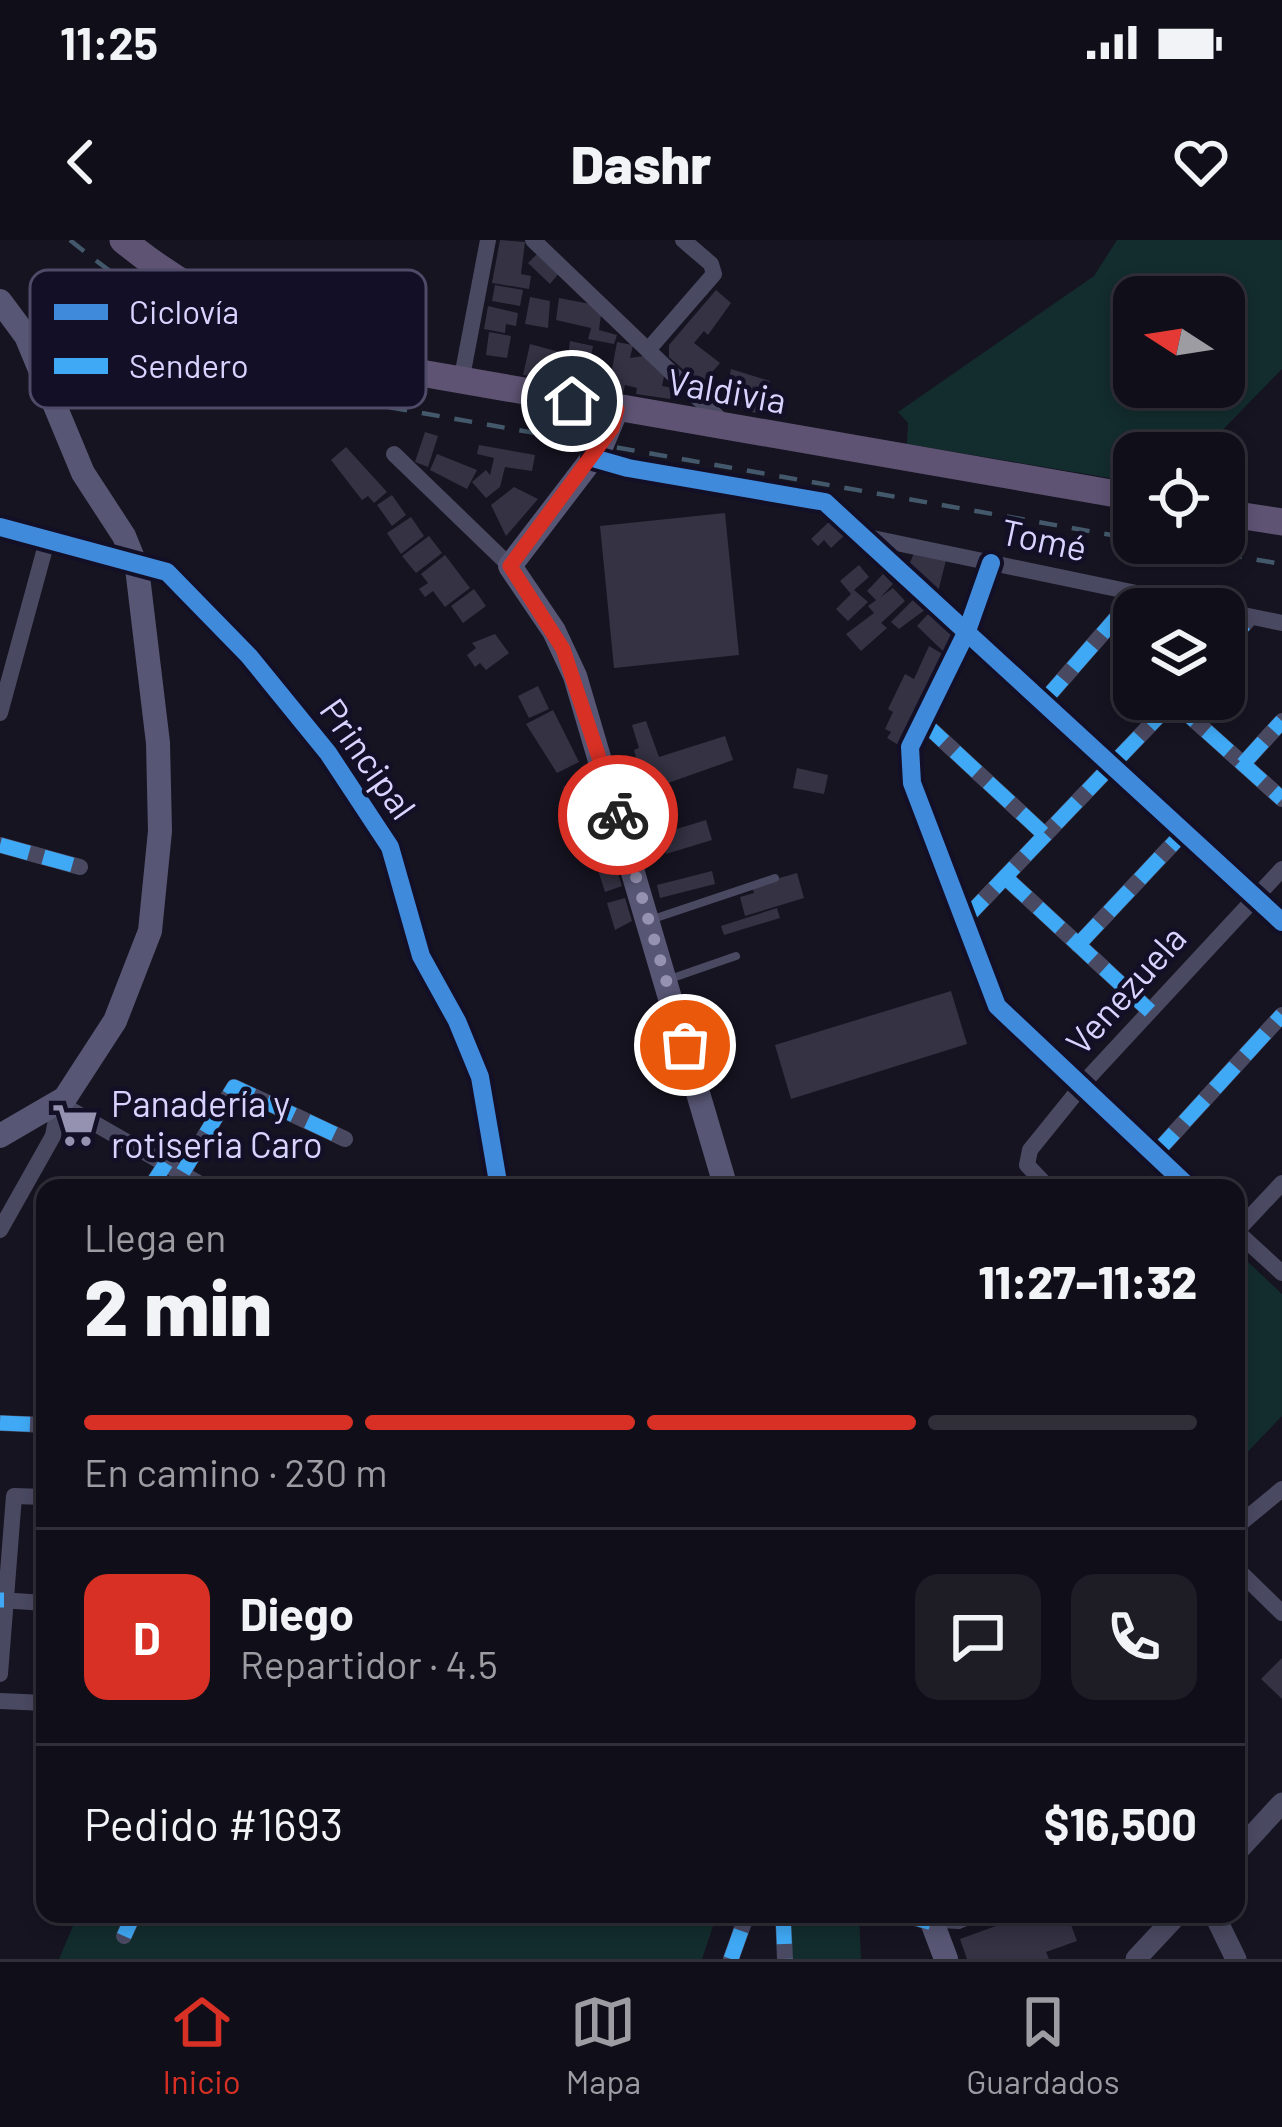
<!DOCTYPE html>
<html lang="es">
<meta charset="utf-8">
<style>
:root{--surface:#100f19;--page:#1e1d26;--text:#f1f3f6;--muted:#9c9ca2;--line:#302f38;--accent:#d93025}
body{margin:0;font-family:Barlow,sans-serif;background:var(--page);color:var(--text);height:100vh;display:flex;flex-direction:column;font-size:45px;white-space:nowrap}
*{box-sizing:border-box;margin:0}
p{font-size:39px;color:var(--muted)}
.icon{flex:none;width:66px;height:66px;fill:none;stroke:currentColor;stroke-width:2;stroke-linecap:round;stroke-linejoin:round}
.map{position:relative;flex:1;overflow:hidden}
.sheet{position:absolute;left:36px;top:939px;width:1209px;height:744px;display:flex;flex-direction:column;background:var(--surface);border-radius:24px;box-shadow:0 6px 18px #0003,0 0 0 3px var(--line)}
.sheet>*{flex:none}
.needle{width:78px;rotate:282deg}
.tools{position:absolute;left:1113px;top:36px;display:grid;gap:24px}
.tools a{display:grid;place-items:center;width:132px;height:132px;border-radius:24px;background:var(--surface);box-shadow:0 6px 18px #0003,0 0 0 3px var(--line);font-size:60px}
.pin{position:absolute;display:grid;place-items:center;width:102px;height:102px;color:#fff;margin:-51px;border:6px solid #fff;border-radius:50%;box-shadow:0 3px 12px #0007}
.courier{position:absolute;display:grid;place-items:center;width:120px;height:120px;margin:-60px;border:9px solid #d93025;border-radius:50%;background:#fff;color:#222;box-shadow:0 3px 15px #0007}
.head em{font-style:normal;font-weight:800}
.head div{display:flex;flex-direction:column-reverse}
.head{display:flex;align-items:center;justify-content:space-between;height:204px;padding:0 48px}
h1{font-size:78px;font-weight:800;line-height:90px}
.bar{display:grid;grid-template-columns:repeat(4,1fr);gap:18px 12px;align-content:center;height:144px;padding:0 48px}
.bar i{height:15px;border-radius:9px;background:var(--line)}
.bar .selected{background:var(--accent)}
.bar p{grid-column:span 4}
.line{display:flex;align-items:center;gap:30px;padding:0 48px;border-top:3px solid var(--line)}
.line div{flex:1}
.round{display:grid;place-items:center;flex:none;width:126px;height:126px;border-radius:24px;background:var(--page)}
.status{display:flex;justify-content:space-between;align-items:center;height:84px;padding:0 60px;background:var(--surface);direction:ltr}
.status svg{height:33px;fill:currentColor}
header{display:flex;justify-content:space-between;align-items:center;height:156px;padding:0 48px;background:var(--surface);font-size:54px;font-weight:800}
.dock{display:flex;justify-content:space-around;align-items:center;height:168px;border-top:3px solid var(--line);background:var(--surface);font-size:33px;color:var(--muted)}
.dock a{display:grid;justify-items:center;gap:6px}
.dock .selected{color:var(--accent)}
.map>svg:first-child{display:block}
.green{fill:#132c2d;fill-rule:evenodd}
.building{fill:#343243}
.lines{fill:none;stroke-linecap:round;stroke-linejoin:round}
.service{stroke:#4a4962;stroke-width:8}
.minor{stroke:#4a4962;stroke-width:16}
.tertiary{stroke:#4a4962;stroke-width:21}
.secondary{stroke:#575674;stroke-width:24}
.primary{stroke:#5e5373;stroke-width:27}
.rail{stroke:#43596b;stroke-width:4.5;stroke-dasharray:18 15;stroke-linecap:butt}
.quiet{stroke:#3fa9f5;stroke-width:15;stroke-dasharray:30 15;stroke-linecap:butt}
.cycleway-casing{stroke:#130f26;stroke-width:26}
.cycleway{stroke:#408adc;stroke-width:18}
.done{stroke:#9591b1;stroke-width:12;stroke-dasharray:0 21.6}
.route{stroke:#d93025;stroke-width:15}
.labels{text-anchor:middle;stroke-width:9;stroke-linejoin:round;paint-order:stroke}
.street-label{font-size:36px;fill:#d9d4ff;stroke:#130f26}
.poi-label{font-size:36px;fill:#d9d4ff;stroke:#130f26;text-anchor:start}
.key{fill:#130f26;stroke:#4e4a67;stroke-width:3}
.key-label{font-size:33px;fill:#d9d4ff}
</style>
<div class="status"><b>11:25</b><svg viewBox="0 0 49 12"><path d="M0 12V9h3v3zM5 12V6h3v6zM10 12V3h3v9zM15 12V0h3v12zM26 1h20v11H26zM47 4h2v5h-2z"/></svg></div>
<header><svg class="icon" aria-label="back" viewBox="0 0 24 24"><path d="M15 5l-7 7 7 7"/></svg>Dashr<svg class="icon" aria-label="heart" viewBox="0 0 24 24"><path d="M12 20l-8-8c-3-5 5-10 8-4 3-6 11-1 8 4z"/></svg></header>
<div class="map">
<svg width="1282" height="1719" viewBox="0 0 1282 1719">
<rect width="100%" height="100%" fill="#161421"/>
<!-- green -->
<g class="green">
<path d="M1117,0h165v129l-82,84h-66v29l-227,-38 1,-21 -10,-11 196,-136zM1224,57v90h-90v-90z"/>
<polygon points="1247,1021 1282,1054 1282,1176 1236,1224 1236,1033"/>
<polygon points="78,1674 717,1674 702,1719 59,1719"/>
<polygon points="786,1674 859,1674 861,1719 793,1719"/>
</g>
<!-- building -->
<g class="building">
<polygon points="500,0 525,2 521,34 531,36 529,49 492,43"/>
<polygon points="538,13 559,33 550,44 528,23"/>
<polygon points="495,45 523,50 520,66 492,61"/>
<polygon points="716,50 731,63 708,95 704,91 694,103 720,123 701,145 669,117 669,105"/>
<polygon points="530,57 550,61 548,88 525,84"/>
<polygon points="559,58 590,64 601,75 599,90 617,95 614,104 588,99 591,88 556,80"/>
<polygon points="488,66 518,73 516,86 506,84 505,93 484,89"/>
<polygon points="489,92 511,96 507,118 486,115"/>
<polygon points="570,101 593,106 590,121 568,117"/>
<polygon points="617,102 633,105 630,118 644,116 664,136 662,146 673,148 670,159 636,154 637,148 625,145 623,153 582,145 584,135 610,140"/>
<polygon points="530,104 567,114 565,126 578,128 575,143 523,135"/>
<polygon points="731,129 770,141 763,174 747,171 753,144 746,166 725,162"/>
<polygon points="425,192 438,196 428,227 415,222"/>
<polygon points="479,205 535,215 532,231 505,227 500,247 486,258 472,242 486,230 490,235 494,218 477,214"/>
<polygon points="346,207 387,252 374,263 368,256 362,260 331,220"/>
<polygon points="437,214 477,230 467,249 430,230"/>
<polygon points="514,247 538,259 506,296 491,265"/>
<polygon points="392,255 406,275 392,286 377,265"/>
<polygon points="725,273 739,415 614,428 600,286"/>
<polygon points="411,277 424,296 401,314 387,293"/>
<polygon points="833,278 847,293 831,308 824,300 818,306 811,299"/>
<polygon points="429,296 442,313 416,333 402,316"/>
<polygon points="914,313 946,320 938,352 909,325"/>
<polygon points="445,315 470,348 445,367 433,351 425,357 419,349 428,343 421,334"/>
<polygon points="859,325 869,337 854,350 868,362 848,381 836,369 851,354 840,341"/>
<polygon points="883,334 893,344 877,361 867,351"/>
<polygon points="893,348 905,361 881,383 887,388 861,411 846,394 874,373 868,366"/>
<polygon points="474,349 486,366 463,383 451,366"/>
<polygon points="915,358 926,369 899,389 891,382"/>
<polygon points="930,372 955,396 947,415 917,386"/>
<polygon points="495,394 509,413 486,430 480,423 475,427 467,415 476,408 472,403"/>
<polygon points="929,406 946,416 900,506 887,498 891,492 885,489 893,472 888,469 905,434 914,439"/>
<polygon points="538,446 549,469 529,478 518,456"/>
<polygon points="553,470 579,522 557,533 526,484"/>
<polygon points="646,481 659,517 725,496 733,520 654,548 648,529 640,532 634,510 639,508 632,485"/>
<polygon points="797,528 828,535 824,554 793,548"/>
<polygon points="584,539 593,564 561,576 558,565 568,561 563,547"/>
<polygon points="706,580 712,600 666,614 660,594"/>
<polygon points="615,624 622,646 605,652 598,630"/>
<polygon points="712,631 715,644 660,658 657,645"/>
<polygon points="797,633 804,658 745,676 740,657 754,653 752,646"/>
<polygon points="625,658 632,681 615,690 607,663"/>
<polygon points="777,668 780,678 724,695 721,686"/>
<polygon points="951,751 967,804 791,859 775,805"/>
<polygon points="1282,1418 1282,1459 1261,1439"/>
<polygon points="1029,1674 1067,1674 1077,1701 1046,1712 1049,1719 967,1719 960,1699"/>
</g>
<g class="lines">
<!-- service -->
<g class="service">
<polyline points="650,680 775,638"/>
<polyline points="667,740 736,716"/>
<polyline points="940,1684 959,1685 985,1674"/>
</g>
<!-- minor -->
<g class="minor">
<polyline points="533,0 724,183"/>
<polyline points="648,110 714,34 711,24 683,0"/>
<polyline points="461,142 488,0"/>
<polyline points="394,214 510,326"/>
<polyline points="593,218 628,228 825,262 1282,682"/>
<polyline points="0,287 167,332 249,416 328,513 390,607 421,716 457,781 480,837 499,948"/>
<polyline points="863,296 1213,369"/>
<polyline points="991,323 967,391 910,507 912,543 997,766 1190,948"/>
<polyline points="1224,371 1282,383"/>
<polyline points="1224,406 1251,377"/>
<polyline points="1173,461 1282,559"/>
<polyline points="1043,462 1138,353"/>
<polyline points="0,473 47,301"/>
<polyline points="922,481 1045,595"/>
<polyline points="1243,524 1282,481"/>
<polyline points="0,605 80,627"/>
<polyline points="1005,637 1150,771"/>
<polyline points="963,681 1175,459"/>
<polyline points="1078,705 1184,592"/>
<polyline points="1154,915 1282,775"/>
<polyline points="183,932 234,847 345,899"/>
<polyline points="150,948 166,923"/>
<polyline points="1049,948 1027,925 1030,910 1089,837 1282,629"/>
<polyline points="0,990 53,896 59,863 207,948"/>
<polyline points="1236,991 1282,1033"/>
<polyline points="1236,992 1282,943"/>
<polyline points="0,1183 45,1185"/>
<polyline points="1236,1287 1282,1249"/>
<polyline points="1236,1328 1282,1373"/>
<polyline points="0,1360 45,1363"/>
<polyline points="0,1434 14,1256 45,1257"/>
<polyline points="0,1461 45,1463"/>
<polyline points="783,1674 785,1719"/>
<polyline points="902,1674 932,1683"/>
<polyline points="124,1696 134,1674"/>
<polyline points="731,1719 747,1674"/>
</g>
<!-- tertiary -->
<g class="tertiary">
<polyline points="1236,1613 1282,1563"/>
<polyline points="1214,1674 1236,1719"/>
<polyline points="1136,1719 1178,1674"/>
</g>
<!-- secondary -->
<g class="secondary">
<polyline points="0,61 26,96 83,233 124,296 137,328 158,503 160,591 150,691 115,781 65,858 0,896"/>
<polyline points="617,169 601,207 510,326 554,391 575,436 726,948"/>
<polyline points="929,1674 946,1719"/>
</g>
<!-- primary -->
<g class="primary">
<path d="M123,0c77,64 173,103 269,128l742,129"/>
<polyline points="1224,273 1282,282"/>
</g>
<!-- rail -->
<g class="rail">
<path d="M70,0c95,78 200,132 318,167l746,132"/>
<polyline points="1159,303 1282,324"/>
</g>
<!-- quiet -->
<g class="quiet">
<polyline points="1224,406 1251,377"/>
<polyline points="1173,461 1282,559"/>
<polyline points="1043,462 1138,353"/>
<polyline points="922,481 1045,595"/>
<polyline points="1243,524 1282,481"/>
<polyline points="0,605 80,627"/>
<polyline points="1005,637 1150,771"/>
<polyline points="963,681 1175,459"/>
<polyline points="1078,705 1184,592"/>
<polyline points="1154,915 1282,775"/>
<polyline points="183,932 234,847 345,899"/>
<polyline points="150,948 166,923"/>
<polyline points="0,1183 45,1185"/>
<polyline points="0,1360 4,1360"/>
<polyline points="783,1674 785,1719"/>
<polyline points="902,1674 932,1683"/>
<polyline points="124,1696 134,1674"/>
<polyline points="731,1719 747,1674"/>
</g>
<!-- cycleway casing -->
<g class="cycleway-casing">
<g id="cycleway">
<polyline points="593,218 628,228 825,262 1282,682"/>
<polyline points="0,287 167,332 249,416 328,513 390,607 421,716 457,781 480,837 499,948"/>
<polyline points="991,323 967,391 910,507 912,543 997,766 1190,948"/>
</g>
</g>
<!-- cycleway -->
<use href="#cycleway" class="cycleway"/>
</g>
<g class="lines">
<!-- done -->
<polyline class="done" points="618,575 685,805"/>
<!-- route -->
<polyline class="route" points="572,161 617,169 612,188 510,326 563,409 618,575"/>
</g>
<!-- icons -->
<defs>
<g id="supermarket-bare" transform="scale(3.6)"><path d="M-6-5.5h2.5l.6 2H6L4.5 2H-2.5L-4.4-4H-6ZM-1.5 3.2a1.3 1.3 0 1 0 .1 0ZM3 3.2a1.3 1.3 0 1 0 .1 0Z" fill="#9591b1" stroke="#130f26" stroke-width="2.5" paint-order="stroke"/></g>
</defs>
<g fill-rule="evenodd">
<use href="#supermarket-bare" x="75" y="885"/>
</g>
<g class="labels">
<!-- street labels -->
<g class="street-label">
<text transform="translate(727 151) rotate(10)" y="13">Valdivia</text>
<text transform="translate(1044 300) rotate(12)" y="13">Tomé</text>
<text transform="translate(368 519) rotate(55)" y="13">Principal</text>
<text transform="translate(1126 750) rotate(-48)" y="13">Venezuela</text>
</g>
<!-- poi labels -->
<g class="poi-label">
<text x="111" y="877">Panadería y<tspan x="111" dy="41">rotiseria Caro</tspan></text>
</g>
</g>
<!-- legend -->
<rect x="30" y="30" width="396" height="138" rx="18" class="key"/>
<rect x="54" y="64" width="54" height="16" fill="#408adc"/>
<rect x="54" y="118" width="54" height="16" fill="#3fa9f5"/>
<g class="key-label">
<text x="129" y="84">Ciclovía</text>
<text x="129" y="138">Sendero</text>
</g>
</svg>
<div class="tools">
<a><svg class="needle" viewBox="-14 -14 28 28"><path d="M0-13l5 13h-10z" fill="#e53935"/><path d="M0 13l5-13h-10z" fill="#9c9ca2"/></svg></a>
<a><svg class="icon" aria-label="locate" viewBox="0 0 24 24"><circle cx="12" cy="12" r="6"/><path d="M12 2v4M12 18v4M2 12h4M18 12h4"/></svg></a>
<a><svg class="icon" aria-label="layers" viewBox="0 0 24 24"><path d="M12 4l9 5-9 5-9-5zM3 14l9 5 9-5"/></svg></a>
</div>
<div class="pin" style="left:685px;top:805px;background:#ea580c"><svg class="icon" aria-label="bag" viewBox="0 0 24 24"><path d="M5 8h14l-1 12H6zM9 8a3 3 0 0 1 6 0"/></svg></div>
<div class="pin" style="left:572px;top:161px;background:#1f2937"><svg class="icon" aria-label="home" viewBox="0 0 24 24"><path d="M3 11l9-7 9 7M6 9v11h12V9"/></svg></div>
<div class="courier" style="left:618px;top:575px"><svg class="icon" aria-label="bike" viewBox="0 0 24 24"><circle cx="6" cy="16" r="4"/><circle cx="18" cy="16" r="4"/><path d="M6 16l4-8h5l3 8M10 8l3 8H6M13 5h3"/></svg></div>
<section class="sheet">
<div class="head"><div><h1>2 min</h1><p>Llega en</p></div><em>11:27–11:32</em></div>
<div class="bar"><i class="selected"></i><i class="selected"></i><i class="selected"></i><i></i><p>En camino · 230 m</p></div>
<div class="line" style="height:216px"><b class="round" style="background:var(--accent);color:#fff">D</b><div><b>Diego</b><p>Repartidor · 4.5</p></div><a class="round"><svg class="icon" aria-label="chat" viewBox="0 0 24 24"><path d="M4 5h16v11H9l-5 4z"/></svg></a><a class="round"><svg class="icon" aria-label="phone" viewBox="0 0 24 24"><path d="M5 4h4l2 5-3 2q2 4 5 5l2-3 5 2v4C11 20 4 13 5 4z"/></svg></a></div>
<div class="line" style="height:156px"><div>Pedido #1693</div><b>$16,500</b></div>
</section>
</div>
<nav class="dock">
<a class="selected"><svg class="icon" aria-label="home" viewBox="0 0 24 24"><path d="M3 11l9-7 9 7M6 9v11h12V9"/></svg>Inicio</a>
<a><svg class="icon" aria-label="map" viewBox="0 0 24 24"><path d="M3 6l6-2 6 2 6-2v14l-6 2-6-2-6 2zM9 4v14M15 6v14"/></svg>Mapa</a>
<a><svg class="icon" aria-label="saved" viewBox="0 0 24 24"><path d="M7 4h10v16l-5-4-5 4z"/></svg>Guardados</a>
</nav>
